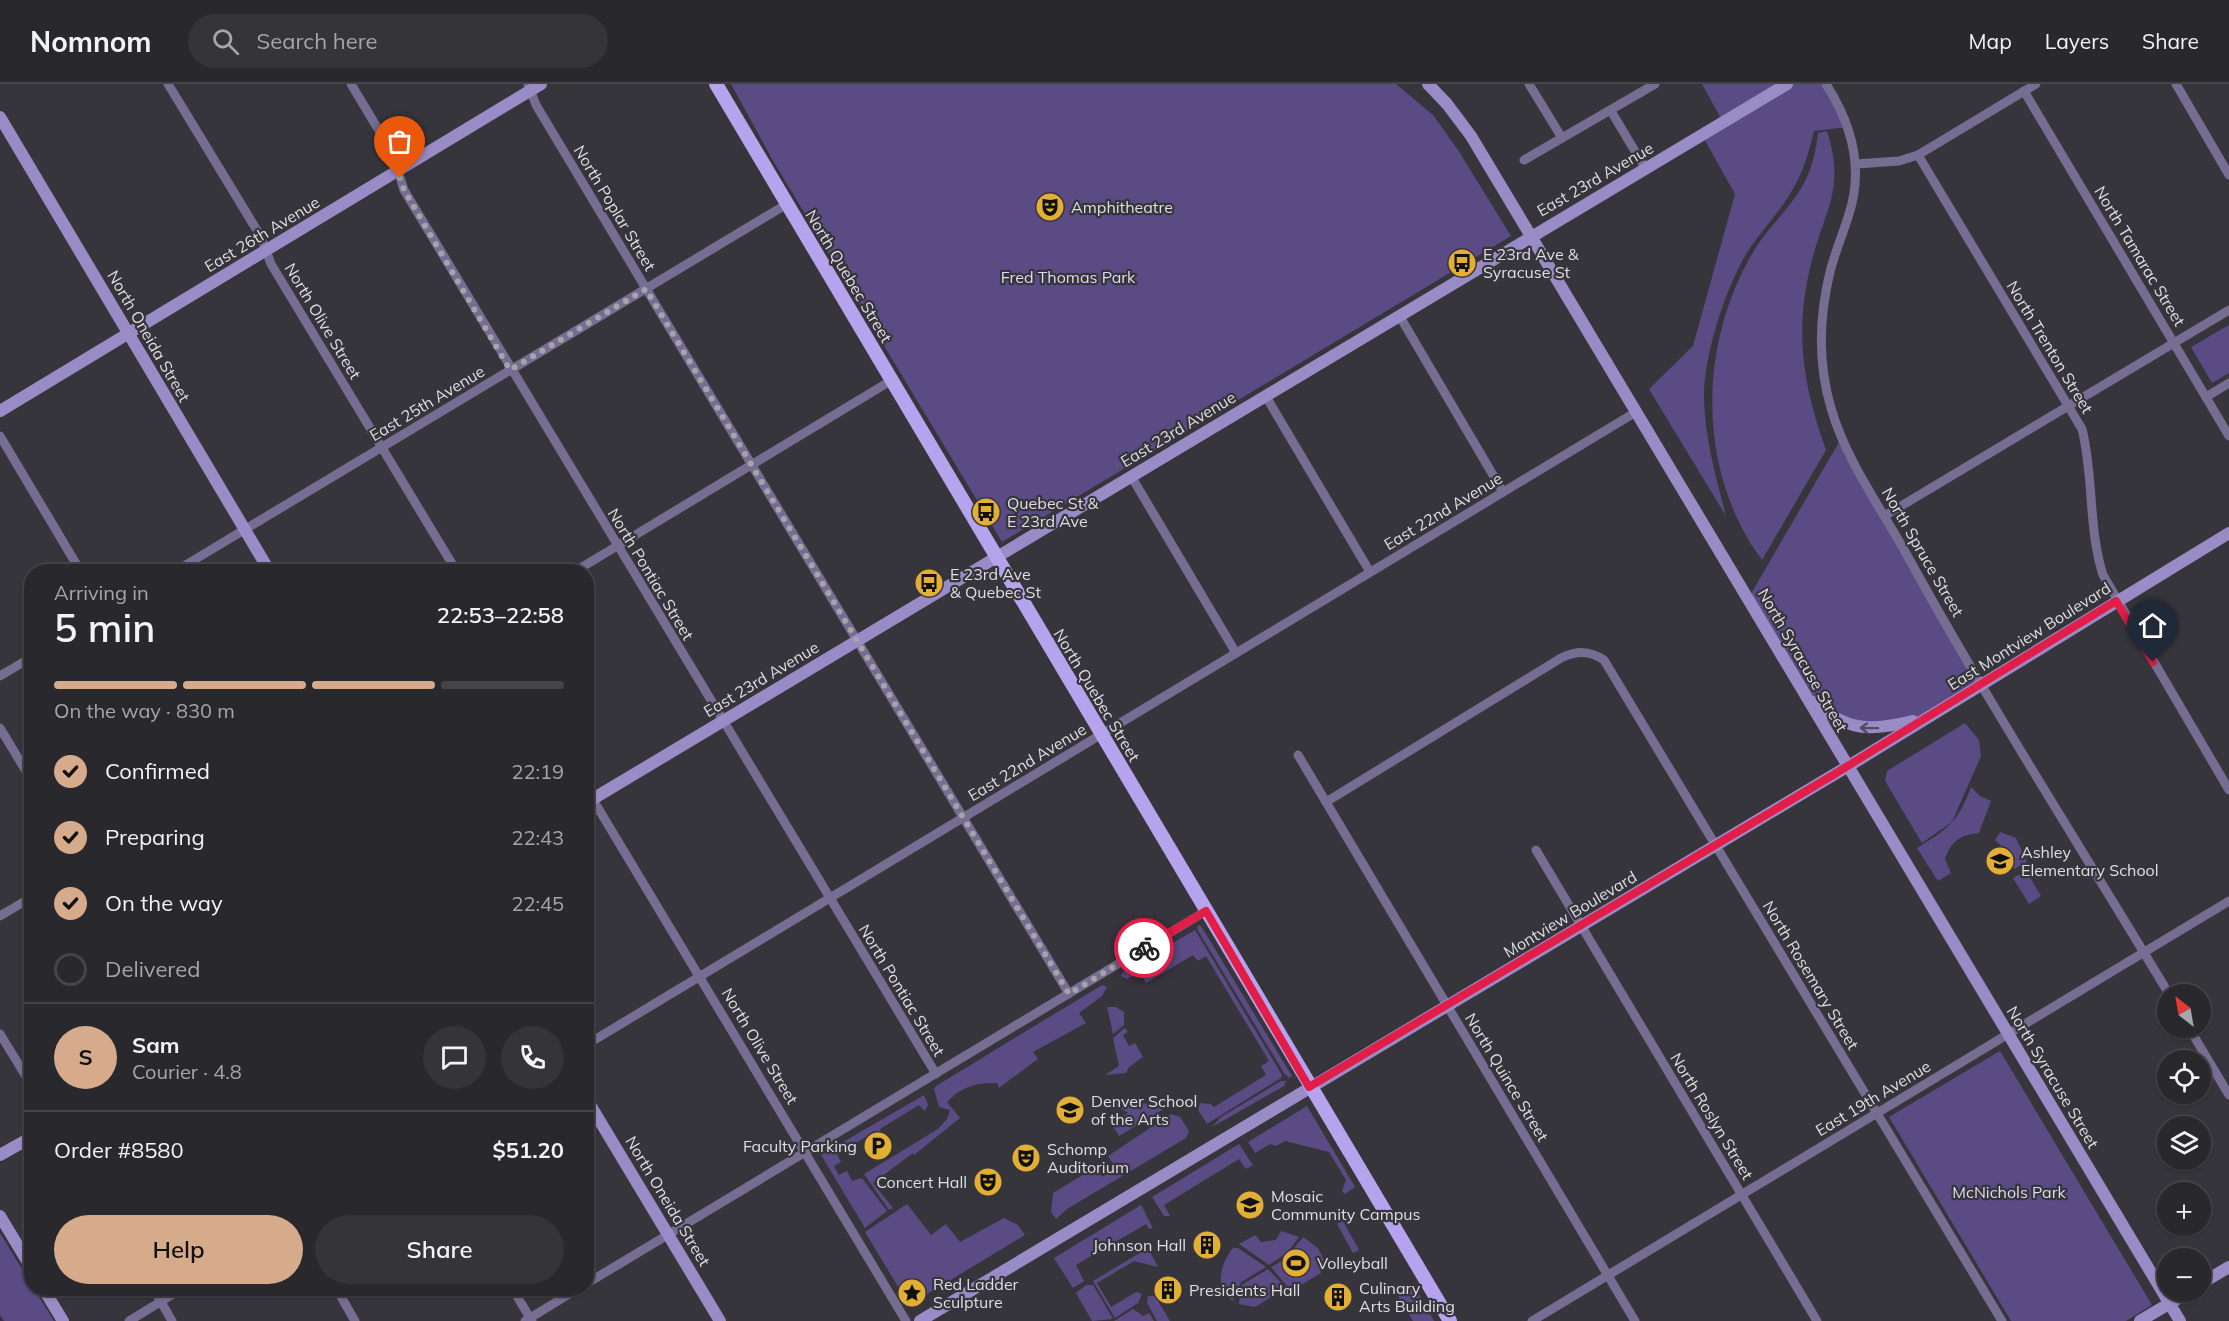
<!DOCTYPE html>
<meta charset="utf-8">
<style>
:root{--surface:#29282d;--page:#353439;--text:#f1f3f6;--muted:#a5a6aa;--line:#454449;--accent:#d6ab8b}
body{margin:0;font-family:Mulish,sans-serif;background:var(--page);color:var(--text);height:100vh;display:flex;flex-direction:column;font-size:22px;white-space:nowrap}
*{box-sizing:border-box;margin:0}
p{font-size:20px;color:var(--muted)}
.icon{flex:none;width:33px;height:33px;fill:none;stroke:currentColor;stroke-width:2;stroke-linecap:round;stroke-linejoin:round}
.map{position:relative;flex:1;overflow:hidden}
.details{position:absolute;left:24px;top:480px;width:570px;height:732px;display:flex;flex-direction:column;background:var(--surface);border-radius:24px;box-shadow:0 2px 4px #0004,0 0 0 2px var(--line)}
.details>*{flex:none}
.needle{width:39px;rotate:329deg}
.controls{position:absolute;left:2157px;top:900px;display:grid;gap:12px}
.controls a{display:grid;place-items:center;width:54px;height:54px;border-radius:50%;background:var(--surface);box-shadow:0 2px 4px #0004,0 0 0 2px var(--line);font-size:30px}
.pin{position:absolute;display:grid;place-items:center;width:51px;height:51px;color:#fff;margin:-62px -26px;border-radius:50% 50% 50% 0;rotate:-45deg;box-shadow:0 0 6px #0007}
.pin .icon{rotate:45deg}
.courier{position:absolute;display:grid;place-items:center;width:60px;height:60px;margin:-30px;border:4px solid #e11d48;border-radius:50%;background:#fff;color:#222;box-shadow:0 2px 8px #0007}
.headline em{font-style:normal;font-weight:600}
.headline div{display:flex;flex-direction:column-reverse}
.headline{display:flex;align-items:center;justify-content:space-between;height:102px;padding:0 30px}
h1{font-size:39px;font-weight:600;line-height:45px}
.bar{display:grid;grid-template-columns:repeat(4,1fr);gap:9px 6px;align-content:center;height:72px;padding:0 30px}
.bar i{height:8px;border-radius:4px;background:var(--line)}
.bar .on{background:var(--accent)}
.bar p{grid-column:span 4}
.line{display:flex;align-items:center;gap:15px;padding:0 30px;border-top:2px solid var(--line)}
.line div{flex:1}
.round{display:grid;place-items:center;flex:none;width:63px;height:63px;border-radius:32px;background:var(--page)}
ol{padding:0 30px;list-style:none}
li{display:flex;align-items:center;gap:18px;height:66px}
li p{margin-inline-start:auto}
li .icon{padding:6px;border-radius:50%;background:var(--accent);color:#111;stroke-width:4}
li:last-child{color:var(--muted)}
li i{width:33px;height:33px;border:3px solid var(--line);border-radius:50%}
.action{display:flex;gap:12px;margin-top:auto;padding:12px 30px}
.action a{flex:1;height:69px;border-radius:36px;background:var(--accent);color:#111;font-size:24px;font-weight:600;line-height:69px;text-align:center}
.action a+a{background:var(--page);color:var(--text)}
header{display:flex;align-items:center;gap:36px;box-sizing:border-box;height:84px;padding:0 30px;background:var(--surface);border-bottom:2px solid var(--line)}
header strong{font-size:28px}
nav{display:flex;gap:33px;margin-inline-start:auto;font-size:21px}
.search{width:420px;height:54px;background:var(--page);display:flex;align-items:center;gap:15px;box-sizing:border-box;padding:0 21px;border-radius:33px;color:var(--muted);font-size:22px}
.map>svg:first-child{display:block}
.green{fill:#5a4b84}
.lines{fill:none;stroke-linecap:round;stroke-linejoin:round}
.street{stroke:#766e92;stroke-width:9}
.secondary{stroke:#998cc6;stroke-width:12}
.primary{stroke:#b5a3ed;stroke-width:14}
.oneway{stroke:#504b5e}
.done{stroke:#a4a4a9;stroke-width:6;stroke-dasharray:0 10.8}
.route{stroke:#e11d48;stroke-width:8}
.labels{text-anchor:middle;stroke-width:4.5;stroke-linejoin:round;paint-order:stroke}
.street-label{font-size:16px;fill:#dfdfe3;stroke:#37353c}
.poi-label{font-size:16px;fill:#dfdfe3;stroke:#37353c;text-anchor:start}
.park-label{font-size:16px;fill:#dedaf0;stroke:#37353c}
</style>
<header>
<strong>Nomnom</strong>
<div class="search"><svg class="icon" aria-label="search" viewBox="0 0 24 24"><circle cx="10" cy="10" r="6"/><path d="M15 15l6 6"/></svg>Search here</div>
<nav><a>Map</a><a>Layers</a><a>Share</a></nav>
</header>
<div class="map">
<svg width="2229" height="1237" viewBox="0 0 2229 1237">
<rect width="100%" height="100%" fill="#37353c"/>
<!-- green -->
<g class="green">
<polygon points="731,0 1396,0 1433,31 1458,66 1511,152 1002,458 772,75"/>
<path d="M1702,0h124l22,43 -34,4c-5,20 -10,39 -20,56 -12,23 -32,42 -46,64 -22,35 -45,106 -44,148 1,39 12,79 22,117l-77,-127 44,-43 42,-152 -33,-59 21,-13z"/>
<path d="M1827,47c19,59 -3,79 -16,133 -17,68 -8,122 15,186l-64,110c-65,-88 -64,-213 -10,-306 14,-25 37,-44 51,-69 9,-16 13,-35 15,-52z"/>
<polygon points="2229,241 2229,289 2212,299 2191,263"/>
<polygon points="1842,353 1982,600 1926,634 1871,645 1822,625 1748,515"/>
<polygon points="1965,639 1979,656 1981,672 1952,738 1922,759 1885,697 1887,687"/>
<path d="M1971,703l9,9 11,5 -12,32c-18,2 -28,8 -34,26l6,14 -13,8 -21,-33c31,-19 41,-26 54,-61z"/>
<polygon points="2000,748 2016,754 2027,778 2014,785 2008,768 1995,756"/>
<polygon points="2026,787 2041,812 2029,820 2013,794"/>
<polygon points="1198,841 1201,842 1292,992 1289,994 1284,989 1197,845"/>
<polygon points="1195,846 1282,991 1281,994 1207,1040 1198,1026 1200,1019 1211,1020 1214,1023 1266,991 1261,982 1269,977 1206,872 1198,877 1193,871 1146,899 1140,888 1127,895 1121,892 1123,888"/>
<path d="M1102,901l5,2 -5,9 -23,17 7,10 -53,29 5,7 -39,29 -2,-5c-20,-1 -37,4 -50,19l13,16 -46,37 -1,-2 -40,30 20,25 -4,2 -25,-36 74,-45 9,-10 3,-9 -11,-3 -5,-18 2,-3z"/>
<polygon points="1107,923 1116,923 1124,928 1124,941 1113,950"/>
<polygon points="1125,944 1128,948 1123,951 1129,962 1135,959 1143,973 1129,983 1126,989 1105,991 1119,982 1113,954"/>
<polygon points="2000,967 2152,1221 2126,1237 2011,1237 1889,1033"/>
<polygon points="1281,997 1286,997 1284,1002 1212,1043 1221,1033"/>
<polygon points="924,1011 928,1021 925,1027 919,1021 880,1045 883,1053 876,1047 837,1070 841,1078 834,1082 839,1091 847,1087 852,1097 862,1094 887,1127 865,1144 821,1071"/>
<polygon points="1116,1015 1167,1023 1119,1052 1111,1039 1128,1029 1111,1018"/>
<polygon points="1307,1022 1355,1103 1345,1110 1342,1107 1346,1096 1329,1068 1285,1057 1276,1062 1270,1060 1255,1069 1248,1058"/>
<polygon points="1171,1030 1180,1033 1189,1047 1186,1054 1067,1125 1056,1135 1051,1128 1053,1109 1096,1083 1102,1093 1116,1085 1108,1072"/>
<polygon points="1239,1060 1253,1081 1246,1085 1239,1075 1164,1121 1170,1132 1164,1132 1152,1113"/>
<polygon points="907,1120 931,1151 946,1140 960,1158 1004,1134 1018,1141 1025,1151 909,1221 865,1148"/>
<polygon points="1141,1121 1153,1144 1149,1145 1146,1140 1076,1181 1084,1197 1073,1204 1054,1174"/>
<polygon points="1343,1137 1359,1166 1353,1169 1337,1140"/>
<polygon points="1281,1147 1299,1153 1287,1169 1269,1181 1239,1160 1255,1151 1261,1158 1276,1156"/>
<polygon points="0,1149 31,1200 32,1204 34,1205 54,1237 4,1237 0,1231"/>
<polygon points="1303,1153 1318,1164 1325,1178 1320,1184 1321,1189 1291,1207 1271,1183 1285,1175"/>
<polygon points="1148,1164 1158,1183 1134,1177 1097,1199 1111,1223 1136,1208 1142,1210 1138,1219 1115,1234 1093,1197"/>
<path d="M1233,1164h5l28,19 -25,15 -8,19c-20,-12 -12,-39 0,-53z"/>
<polygon points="1268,1185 1286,1204 1255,1223 1239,1220 1242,1201"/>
<polygon points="1413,1200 1434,1237 1413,1237 1397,1210"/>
<polygon points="1086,1201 1093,1201 1113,1235 1092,1237 1076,1209"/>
<polygon points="1148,1212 1155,1212 1170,1237 1157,1237 1147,1219"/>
<polygon points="1133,1225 1143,1232 1149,1229 1154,1237 1114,1237"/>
</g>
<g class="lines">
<!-- street -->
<g class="street">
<polyline points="168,0 261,153 271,180 457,488"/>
<polyline points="351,0 393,70 404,106 936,990"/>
<polyline points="528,0 536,21 1069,910"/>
<polyline points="1529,0 1562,54"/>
<path d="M1826,0c25,39 38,84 23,130 -6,20 -14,38 -19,58 -11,45 -12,92 1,136 15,53 51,101 77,149 82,149 174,292 261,437"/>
<polyline points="2176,0 2229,91"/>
<polyline points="2024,7 2229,352"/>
<polyline points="1611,27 1645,84"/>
<path d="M1918,71l164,274c12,48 6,99 21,146l126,215"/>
<polyline points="1524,76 1655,0"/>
<polyline points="1856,80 1899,77 1918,71 2036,0"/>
<polyline points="1399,231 1503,408"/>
<polyline points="1265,311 1370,488"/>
<polyline points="2206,313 2229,299"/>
<polyline points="0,352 81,488"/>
<polyline points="1131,392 1236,569"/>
<polyline points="1886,431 2229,226"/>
<polyline points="174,488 787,120"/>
<polyline points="574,488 892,296"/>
<polyline points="0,592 32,573"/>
<polyline points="0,644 32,697"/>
<polyline points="1298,671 1635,1237"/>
<polyline points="586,704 906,1237"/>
<path d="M1326,718l235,-144c15,-7 28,-8 43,2l398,661"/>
<polyline points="1536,766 1817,1237"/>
<polyline points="0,832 32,813"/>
<polyline points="2189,944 2229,1011"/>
<polyline points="0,950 32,1002"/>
<polyline points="586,961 1636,328"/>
<polyline points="586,1200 1206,827"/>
<polyline points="153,1204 172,1237"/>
<polyline points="336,1204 355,1237"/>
<polyline points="512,1204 532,1237"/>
<polyline points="129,1237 183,1204"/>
<polyline points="525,1237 579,1204"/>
<polyline points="1532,1237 2229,817"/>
</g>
<!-- secondary -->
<g class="secondary">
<polyline points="1428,0 1447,20 1471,52 2180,1237"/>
<polyline points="0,33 270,488"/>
<polyline points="0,327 541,0"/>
<path d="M1813,618c35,30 58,29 100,19"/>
<polyline points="586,719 1787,0"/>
<polyline points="586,1014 720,1237"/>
<polyline points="0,1071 32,1053"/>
<polyline points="0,1132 32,1185"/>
<polyline points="2200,1200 2229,1183"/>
<polyline points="43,1204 63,1237"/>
<polyline points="920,1237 1860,675 2229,449"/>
<polyline points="2140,1237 2189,1208"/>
</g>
<!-- primary -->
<polyline class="primary" points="716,0 1450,1237"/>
</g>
<!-- one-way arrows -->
<defs><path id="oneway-shaft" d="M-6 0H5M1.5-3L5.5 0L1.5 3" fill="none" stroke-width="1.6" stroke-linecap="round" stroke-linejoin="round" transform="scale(1.5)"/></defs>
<use class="oneway" href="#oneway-shaft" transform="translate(1869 644) rotate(-179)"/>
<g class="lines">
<!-- done -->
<polyline class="done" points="400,94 404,106 510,286 646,205 1069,910 1144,864"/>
<!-- route -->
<polyline class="route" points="1144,864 1206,827 1309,1003 1833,691 2116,517 2153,578"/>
</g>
<!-- icons -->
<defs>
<g id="theatre-disc" transform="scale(1.5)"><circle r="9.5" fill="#e2af34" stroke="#37353c"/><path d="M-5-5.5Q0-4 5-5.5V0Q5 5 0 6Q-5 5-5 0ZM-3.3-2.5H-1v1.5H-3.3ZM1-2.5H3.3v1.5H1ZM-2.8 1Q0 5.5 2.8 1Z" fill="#111"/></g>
<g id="bus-disc" transform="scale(1.5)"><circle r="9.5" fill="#e2af34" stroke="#37353c"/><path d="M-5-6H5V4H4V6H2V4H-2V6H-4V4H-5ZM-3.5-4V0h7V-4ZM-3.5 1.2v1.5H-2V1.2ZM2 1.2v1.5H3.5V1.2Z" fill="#111"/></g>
<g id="school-disc" transform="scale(1.5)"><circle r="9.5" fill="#e2af34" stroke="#37353c"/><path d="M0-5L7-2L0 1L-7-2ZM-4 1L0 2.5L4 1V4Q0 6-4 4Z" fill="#111"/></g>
<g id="parking-disc" transform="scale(1.5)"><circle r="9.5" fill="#e2af34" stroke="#37353c"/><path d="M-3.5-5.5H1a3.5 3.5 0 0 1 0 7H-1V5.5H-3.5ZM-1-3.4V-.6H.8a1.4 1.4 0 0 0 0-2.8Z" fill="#111"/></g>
<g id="building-disc" transform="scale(1.5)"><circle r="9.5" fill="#e2af34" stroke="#37353c"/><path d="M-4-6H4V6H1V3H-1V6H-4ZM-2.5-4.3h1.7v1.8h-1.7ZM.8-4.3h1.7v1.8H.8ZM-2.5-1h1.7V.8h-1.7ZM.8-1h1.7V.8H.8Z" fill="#111"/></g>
<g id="stadium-disc" transform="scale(1.5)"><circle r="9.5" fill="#e2af34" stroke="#37353c"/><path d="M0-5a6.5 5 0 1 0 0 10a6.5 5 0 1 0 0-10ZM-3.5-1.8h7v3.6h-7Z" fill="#111"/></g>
<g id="sight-disc" transform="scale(1.5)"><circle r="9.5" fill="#e2af34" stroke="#37353c"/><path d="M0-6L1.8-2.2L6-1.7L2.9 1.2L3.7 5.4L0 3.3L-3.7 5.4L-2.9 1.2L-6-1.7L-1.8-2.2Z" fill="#111"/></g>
</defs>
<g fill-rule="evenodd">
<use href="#theatre-disc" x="1050" y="123"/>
<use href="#bus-disc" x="1462" y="179"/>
<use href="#bus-disc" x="986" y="428"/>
<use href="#bus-disc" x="929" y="499"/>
<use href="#school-disc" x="2000" y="777"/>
<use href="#school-disc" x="1070" y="1026"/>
<use href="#parking-disc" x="878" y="1062"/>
<use href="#theatre-disc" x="1026" y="1074"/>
<use href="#theatre-disc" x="988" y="1098"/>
<use href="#school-disc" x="1250" y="1121"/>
<use href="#building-disc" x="1207" y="1161"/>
<use href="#stadium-disc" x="1296" y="1179"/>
<use href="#building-disc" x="1168" y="1206"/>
<use href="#sight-disc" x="912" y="1209"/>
<use href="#building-disc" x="1338" y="1213"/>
</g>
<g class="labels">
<!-- street labels -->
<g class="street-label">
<text transform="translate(1595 95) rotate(-30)" y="6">East 23rd Avenue</text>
<text transform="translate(615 124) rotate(59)" y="6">North Poplar Street</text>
<text transform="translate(262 150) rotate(-31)" y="6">East 26th Avenue</text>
<text transform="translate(2140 172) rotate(59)" y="6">North Tamarac Street</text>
<text transform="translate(849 192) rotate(59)" y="6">North Quebec Street</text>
<text transform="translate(323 237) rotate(59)" y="6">North Olive Street</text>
<text transform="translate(149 252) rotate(60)" y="6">North Oneida Street</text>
<text transform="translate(2050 263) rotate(59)" y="6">North Trenton Street</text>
<text transform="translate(427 319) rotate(-31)" y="6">East 25th Avenue</text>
<text transform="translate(1178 345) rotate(-31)" y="6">East 23rd Avenue</text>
<text transform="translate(1443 427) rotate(-31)" y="6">East 22nd Avenue</text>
<text transform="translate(1923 468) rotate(60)" y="6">North Spruce Street</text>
<text transform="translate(651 490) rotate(59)" y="6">North Pontiac Street</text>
<text transform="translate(2029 552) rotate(-32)" y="6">East Montview Boulevard</text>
<text transform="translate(1803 576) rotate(60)" y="6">North Syracuse Street</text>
<text transform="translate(761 595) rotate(-31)" y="6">East 23rd Avenue</text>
<text transform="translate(1097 611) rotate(59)" y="6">North Quebec Street</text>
<text transform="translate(1027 678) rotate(-31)" y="6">East 22nd Avenue</text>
<text transform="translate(1570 830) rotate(-31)" y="6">Montview Boulevard</text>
<text transform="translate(1811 891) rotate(59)" y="6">North Rosemary Street</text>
<text transform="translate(902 906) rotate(59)" y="6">North Pontiac Street</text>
<text transform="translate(760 962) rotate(59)" y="6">North Olive Street</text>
<text transform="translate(1507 993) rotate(59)" y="6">North Quince Street</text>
<text transform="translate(2053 993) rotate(59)" y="6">North Syracuse Street</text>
<text transform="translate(1873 1014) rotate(-31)" y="6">East 19th Avenue</text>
<text transform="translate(1712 1032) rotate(59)" y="6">North Roslyn Street</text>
<text transform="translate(668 1117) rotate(59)" y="6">North Oneida Street</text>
</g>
<!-- poi labels -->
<g class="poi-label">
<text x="1071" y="129">Amphitheatre</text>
<text x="1483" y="176">E 23rd Ave &amp;<tspan x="1483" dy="18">Syracuse St</tspan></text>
<text x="1007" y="425">Quebec St &amp;<tspan x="1007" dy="18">E 23rd Ave</tspan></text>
<text x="950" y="496">E 23rd Ave<tspan x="950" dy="18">&amp; Quebec St</tspan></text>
<text x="2021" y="774">Ashley<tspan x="2021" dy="18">Elementary School</tspan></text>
<text x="1091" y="1023">Denver School<tspan x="1091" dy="18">of the Arts</tspan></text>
<text x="857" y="1068" text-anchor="end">Faculty Parking</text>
<text x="1047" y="1071">Schomp<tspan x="1047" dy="18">Auditorium</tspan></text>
<text x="967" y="1104" text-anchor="end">Concert Hall</text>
<text x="1271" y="1118">Mosaic<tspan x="1271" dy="18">Community Campus</tspan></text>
<text x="1186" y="1167" text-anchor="end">Johnson Hall</text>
<text x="1317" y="1185">Volleyball</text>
<text x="933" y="1206">Red Ladder<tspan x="933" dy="18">Sculpture</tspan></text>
<text x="1359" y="1210">Culinary<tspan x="1359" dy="18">Arts Building</tspan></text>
<text x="1189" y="1212">Presidents Hall</text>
</g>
<!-- park labels -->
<g class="park-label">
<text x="1068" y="199">Fred Thomas Park</text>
<text x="2009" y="1114">McNichols Park</text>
</g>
</g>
</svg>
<div class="controls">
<a><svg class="needle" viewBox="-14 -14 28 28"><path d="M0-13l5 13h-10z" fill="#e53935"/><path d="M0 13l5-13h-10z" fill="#a5a6aa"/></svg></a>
<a><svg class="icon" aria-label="locate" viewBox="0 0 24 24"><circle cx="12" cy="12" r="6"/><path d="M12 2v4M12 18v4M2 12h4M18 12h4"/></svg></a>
<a><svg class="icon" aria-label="layers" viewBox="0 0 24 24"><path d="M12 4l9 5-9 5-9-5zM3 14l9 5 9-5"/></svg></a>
<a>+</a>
<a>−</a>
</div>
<div class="pin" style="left:400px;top:94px;background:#ea580c"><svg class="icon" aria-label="bag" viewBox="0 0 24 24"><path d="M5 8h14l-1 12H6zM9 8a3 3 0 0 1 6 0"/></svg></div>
<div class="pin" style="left:2153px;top:578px;background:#1f2937"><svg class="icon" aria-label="home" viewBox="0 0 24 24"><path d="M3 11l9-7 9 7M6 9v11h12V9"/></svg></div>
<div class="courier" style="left:1144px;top:864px"><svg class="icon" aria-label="bike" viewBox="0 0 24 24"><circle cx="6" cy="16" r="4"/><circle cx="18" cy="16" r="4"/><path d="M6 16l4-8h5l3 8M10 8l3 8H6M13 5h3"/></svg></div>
<section class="details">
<div class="headline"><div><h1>5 min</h1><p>Arriving in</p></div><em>22:53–22:58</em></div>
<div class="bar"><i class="on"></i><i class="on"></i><i class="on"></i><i></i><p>On the way · 830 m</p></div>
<ol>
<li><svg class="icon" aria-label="check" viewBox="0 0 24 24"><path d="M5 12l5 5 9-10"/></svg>Confirmed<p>22:19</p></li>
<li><svg class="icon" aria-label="check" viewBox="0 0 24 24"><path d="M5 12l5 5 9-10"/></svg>Preparing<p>22:43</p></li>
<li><svg class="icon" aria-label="check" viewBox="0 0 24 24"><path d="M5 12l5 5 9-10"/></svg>On the way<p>22:45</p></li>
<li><i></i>Delivered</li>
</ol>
<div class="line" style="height:108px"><b class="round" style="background:var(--accent);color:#111">S</b><div><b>Sam</b><p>Courier · 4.8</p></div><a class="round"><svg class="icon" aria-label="chat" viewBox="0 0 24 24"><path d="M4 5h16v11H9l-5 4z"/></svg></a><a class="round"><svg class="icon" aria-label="phone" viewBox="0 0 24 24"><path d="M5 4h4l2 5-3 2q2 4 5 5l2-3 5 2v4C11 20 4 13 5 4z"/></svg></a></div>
<div class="line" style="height:78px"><div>Order #8580</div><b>$51.20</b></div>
<div class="action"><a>Help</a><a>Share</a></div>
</section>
</div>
